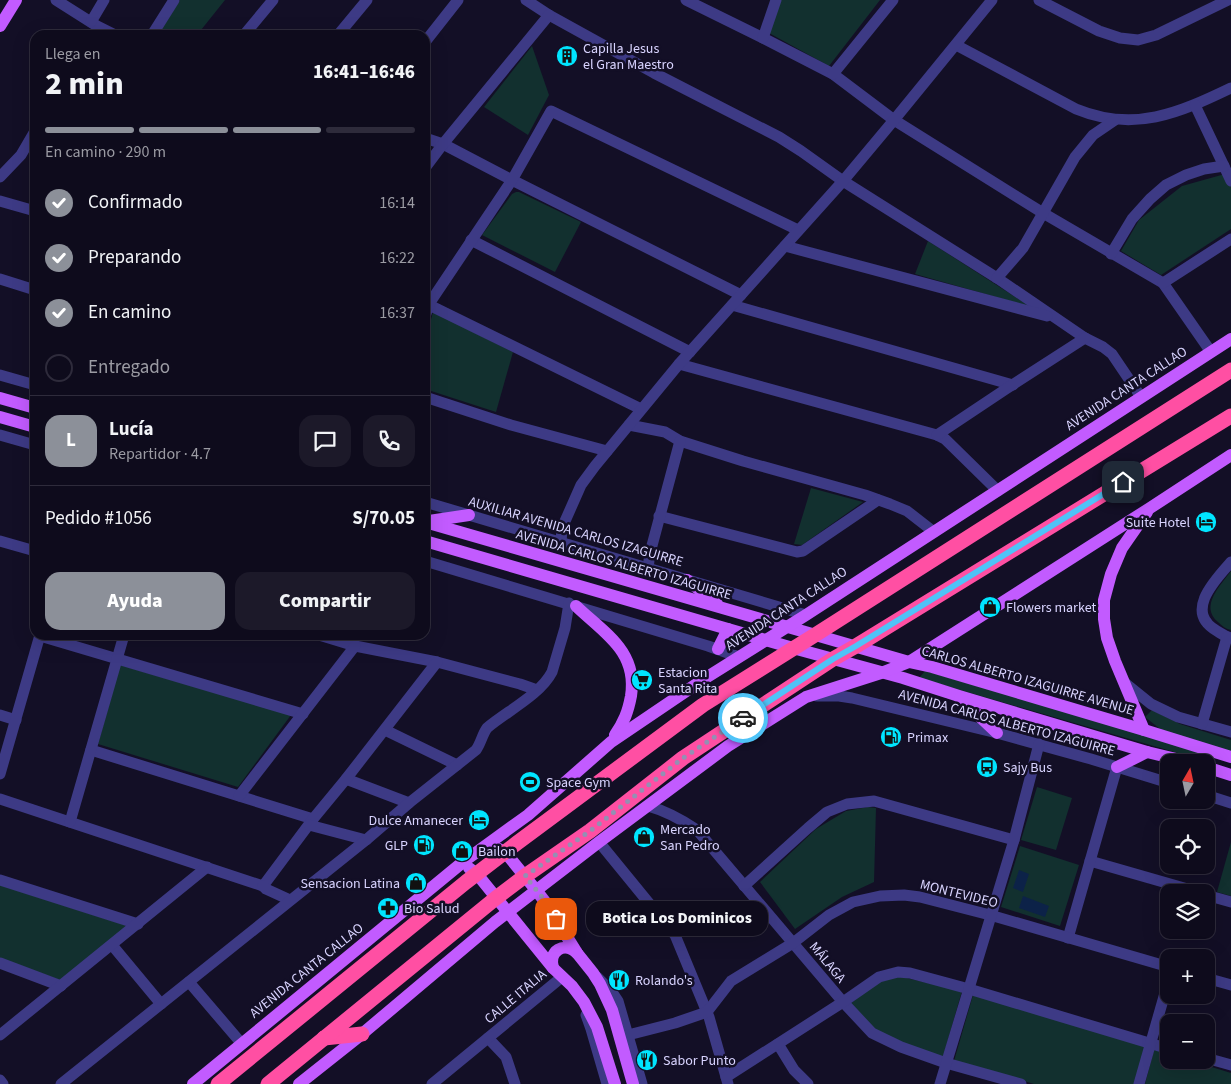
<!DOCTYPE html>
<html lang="es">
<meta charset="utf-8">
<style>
:root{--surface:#0e0b1c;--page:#1c1929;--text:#f1f3f6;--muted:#9b9ba3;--line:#2e2b3b;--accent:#8c9099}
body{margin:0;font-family:"Source Sans 3",sans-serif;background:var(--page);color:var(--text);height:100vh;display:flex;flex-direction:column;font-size:19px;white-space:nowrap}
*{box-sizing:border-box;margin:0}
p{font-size:16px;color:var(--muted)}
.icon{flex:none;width:28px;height:28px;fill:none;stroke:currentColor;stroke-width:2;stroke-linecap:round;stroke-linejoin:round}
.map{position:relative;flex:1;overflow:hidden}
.details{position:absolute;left:30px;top:30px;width:400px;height:610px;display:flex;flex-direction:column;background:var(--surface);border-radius:15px;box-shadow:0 5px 20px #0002,0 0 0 1px var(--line)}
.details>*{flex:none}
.needle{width:32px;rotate:9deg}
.fabs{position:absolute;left:1160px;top:754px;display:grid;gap:10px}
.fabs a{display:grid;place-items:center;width:55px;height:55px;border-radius:10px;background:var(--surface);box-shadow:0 5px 20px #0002,0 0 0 1px var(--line);font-size:25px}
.pin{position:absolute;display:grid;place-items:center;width:42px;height:42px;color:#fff;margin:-21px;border-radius:10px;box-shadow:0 2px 8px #0006}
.courier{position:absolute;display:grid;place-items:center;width:50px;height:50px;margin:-25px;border:4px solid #4fc3f7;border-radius:50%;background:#fff;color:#222;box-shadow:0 1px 6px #0007}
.bubble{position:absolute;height:35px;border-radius:15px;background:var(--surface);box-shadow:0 5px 20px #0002,0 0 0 1px var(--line);font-size:16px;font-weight:800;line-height:35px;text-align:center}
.headline em{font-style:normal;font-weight:800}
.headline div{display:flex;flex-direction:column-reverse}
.headline{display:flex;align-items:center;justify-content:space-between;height:85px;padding:0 15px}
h1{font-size:32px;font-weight:800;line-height:38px}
.bar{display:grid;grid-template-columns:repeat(4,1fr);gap:8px 5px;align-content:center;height:60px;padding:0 15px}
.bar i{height:6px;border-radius:4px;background:var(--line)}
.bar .active{background:var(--accent)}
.bar p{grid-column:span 4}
.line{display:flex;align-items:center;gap:12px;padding:0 15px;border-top:1px solid var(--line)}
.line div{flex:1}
.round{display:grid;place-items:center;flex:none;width:52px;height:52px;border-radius:15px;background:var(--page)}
ol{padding:0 15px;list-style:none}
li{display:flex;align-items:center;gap:15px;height:55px}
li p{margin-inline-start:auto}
li .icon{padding:5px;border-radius:50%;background:var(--accent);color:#fff;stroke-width:4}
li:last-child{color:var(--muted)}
li i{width:28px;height:28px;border:2px solid var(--line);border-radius:50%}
.button{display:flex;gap:10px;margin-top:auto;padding:10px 15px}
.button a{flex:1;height:58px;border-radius:15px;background:var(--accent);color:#fff;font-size:20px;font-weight:800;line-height:58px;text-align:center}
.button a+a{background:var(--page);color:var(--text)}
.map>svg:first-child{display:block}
.green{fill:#12302f}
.water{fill:#0c2248}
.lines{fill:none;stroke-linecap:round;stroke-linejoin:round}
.minor{stroke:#3d3a85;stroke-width:11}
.major{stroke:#c25bff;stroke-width:12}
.highway{stroke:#ff4fa3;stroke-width:15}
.done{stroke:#948fb3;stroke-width:5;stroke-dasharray:0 9}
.route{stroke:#4fc3f7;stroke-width:6}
.labels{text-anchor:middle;stroke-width:5;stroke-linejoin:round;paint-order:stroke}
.poi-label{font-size:14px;fill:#d9d4ff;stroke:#130f26;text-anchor:start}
.street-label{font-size:14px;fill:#d9d4ff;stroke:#130f26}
</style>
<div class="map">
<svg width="1231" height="1084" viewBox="0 0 1231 1084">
<rect width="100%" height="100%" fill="#130f26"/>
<!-- green -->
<g class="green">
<polygon points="180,0 225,0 197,35 158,35"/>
<polygon points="780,0 880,0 829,66 769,33"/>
<polygon points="532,46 549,95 528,135 484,107"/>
<polygon points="1225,174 1231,187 1231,229 1161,275 1121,251 1139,220 1182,186"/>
<polygon points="516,192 519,192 581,222 555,272 482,235 512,194"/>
<polygon points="928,241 1031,307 915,274"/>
<polygon points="433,312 513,352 496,412 425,389 425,342"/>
<polygon points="811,488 863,502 802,545 794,544"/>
<path d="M1231,571v59c-5,-1 -9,-4 -13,-8 -19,-16 3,-37 13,-51z"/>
<polygon points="120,665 291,715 238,787 98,744"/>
<polygon points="925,671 1200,750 1201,755 1195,758 919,678"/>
<polygon points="1152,710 1180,724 1231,740 1231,753 1169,736 1145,717"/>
<polygon points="1037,787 1072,798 1056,850 1021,840"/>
<polygon points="868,807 876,808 874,882 842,897 795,929 760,882 816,829 846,811"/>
<polygon points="1231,842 1231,896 1217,892"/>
<polygon points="1020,846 1079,865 1060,926 1001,907"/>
<polygon points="0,885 128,926 60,980 0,958"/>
<polygon points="898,976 962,991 943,1057 914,1049 874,1030 850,1004 880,980"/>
<polygon points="973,995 1145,1046 1134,1084 1034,1084 954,1061"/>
<polygon points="1154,1050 1169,1054 1169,1060 1189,1060 1231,1073 1231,1084 1145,1084"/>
</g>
<!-- water -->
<g class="water">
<polygon points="1019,870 1029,874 1023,892 1013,888"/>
<polygon points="1023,896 1049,906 1045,917 1019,908"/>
</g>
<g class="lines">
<!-- minor -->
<g class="minor">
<polyline points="56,0 97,26 115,35"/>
<polyline points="526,0 549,15 654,73 779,137 801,151 843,181 997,278 1085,338 1103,347 1112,354 1141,397"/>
<polyline points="686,0 763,38 833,74 894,120 1043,213 1163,283 1211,352"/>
<polyline points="1039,0 1099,31 1120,38 1138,40 1156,35 1228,0"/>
<polyline points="91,22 104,0"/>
<polyline points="152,35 174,0"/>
<polyline points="244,35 273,0"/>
<polyline points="338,35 367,0"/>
<polyline points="763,38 776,0"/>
<polyline points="425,42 458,0"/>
<path d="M956,45l120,64c58,24 103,4 155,-21"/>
<polyline points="833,74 893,0"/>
<polyline points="1195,105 1231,181"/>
<polyline points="425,138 443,144 512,180 741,295"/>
<polyline points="425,168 443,144 549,15"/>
<polyline points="0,177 21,155 35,131"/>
<polyline points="0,201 35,211"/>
<polyline points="471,240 690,352"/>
<polyline points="785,246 1047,316"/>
<polyline points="1111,254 1132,219 1150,199 1166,185 1186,175 1204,169 1224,166"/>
<polyline points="997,278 1023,248 1075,157 1093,135 1115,120"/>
<polyline points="0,279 35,290"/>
<polyline points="1163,283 1231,239"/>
<polyline points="425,303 641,409"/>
<polyline points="732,305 1013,385"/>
<polyline points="425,317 429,304 512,180 551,111 798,230"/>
<polyline points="679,364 937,435 945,439 998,491"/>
<polyline points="0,375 35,385"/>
<polyline points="425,397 511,425 607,451"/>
<polyline points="629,425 665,432 680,441 743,461 865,495 890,504 907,511 934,532"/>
<polyline points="0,435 35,445"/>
<polyline points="937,435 1006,389 1085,338"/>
<polyline points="425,502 806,615"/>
<polyline points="659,516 797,552 803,551 878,500"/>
<polyline points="0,541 35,551"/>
<polyline points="561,542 562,528 581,485 595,466 679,364 843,181 894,120 992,0"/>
<polyline points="425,561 708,646 739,657"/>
<path d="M1231,562c-17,19 -47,50 -14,69 5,3 9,6 14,7"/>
<polyline points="648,568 650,553 680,441"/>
<polyline points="319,635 355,646 437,662 520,684 537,690"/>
<polyline points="40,636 303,714"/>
<polyline points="1125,683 1151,704 1178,717 1231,732"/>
<polyline points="817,696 839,696 852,698 997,733 1091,759 1169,783"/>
<polyline points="0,715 16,720"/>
<polyline points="1202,724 1227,637"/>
<polyline points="385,730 457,765"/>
<polyline points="91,750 313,819"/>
<polyline points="0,774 40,635"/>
<polyline points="346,779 409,803"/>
<polyline points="1206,795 1231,803"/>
<polyline points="239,796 355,646"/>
<polyline points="0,799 263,886 313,819 346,779 437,662"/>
<path d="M648,806c18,5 33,13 49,24l146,172 29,31 29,14 45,16 75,21"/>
<polyline points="70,822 124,635"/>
<polyline points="309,825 366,840"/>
<polyline points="599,842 675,935 709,1017 728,1084"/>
<polyline points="1090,861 1198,892"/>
<polyline points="0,880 138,924"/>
<polyline points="263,886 266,889 290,900"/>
<polyline points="744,886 808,828 827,812 847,804 874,801 1014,840"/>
<polyline points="1206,895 1231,902"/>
<polyline points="1068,938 1117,767"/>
<polyline points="112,945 161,1004"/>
<polyline points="0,963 61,986"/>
<polyline points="597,977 612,992 618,1001 642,1084"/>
<polyline points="1206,978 1231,985"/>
<polyline points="189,982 242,1044"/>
<polyline points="586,1015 591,1029 607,1084"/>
<polyline points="0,1035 207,867"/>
<polyline points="628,1035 675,1023 707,1012 731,981 793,943 829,915 853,902 880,896 904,895 920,897 990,915 1169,967"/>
<polyline points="488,1038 506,1057 515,1084"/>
<polyline points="778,1044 794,1070 808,1084"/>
<polyline points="1206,1058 1231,1065"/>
<polyline points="726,1077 843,1002 879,977 898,972 910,973 969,989 1169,1049"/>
<polyline points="0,1080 3,1084"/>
<path d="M61,1084l305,-244 43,-37 67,-53c5,-7 6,-15 11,-22 20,-17 53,-33 65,-56l13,-44 4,-25"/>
<polyline points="432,1084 562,977"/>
<polyline points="940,1084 1014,840 1039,744"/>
<polyline points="1139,1084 1169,979"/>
</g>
<!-- major -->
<g class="major">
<polyline points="0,26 16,0"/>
<polyline points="0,398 35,408"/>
<polyline points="0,417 35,427"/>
<polyline points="429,521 469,515"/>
<polyline points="425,522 909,662 932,667 1144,730 1231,757"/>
<polyline points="425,541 793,648 903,678 959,696 1147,752 1189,762"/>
<polyline points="687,580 717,604"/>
<path d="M576,606c28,27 62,45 55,90 -3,16 -7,26 -16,39"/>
<polyline points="718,649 728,629"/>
<polyline points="960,698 997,733"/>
<polyline points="1144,730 1115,661 1107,638 1104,619 1104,600 1111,574 1122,548 1147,512"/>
<polyline points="1117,767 1147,752"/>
<polyline points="1206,767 1231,775"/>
<polyline points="497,848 505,852 536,890 546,903 577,953 593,973 600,984 612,1010 633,1084"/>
<polyline points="469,868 477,874 553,968 572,986 584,1002 597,1027 615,1084"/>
<path d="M553,968c-5,-17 11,-27 24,-15"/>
<polyline points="193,1084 463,862 528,815 611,742 704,679 806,615 1231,339"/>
<polyline points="299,1084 362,1034 495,922 599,842 728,746 806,697 881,673 909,662 1150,508 1231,455"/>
</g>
<!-- highway -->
<g class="highway">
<polyline points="324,1038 362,1034"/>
<polyline points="218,1084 466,882 517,843 703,705 815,635 1231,370"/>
<polyline points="268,1084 496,898 525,876 590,831 683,758 833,659 856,646 1231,416"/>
</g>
</g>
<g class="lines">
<!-- done -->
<polyline class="done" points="556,919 546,902 525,876 590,831 683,758 743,718"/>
<!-- route -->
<polyline class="route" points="743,718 833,659 856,646 1123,482"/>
</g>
<!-- icons -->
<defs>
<g id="building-disc" transform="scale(1.125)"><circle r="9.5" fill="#00e5ff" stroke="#130f26"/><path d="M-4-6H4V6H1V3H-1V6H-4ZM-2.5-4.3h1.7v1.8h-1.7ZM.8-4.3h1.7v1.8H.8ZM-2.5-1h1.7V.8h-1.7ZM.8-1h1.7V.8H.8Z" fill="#111"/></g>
<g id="hotel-disc" transform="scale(1.125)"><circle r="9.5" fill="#00e5ff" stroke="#130f26"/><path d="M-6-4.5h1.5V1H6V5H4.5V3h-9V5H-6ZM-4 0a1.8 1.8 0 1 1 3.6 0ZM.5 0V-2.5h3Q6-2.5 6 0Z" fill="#111"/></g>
<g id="shop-disc" transform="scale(1.125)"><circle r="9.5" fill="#00e5ff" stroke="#130f26"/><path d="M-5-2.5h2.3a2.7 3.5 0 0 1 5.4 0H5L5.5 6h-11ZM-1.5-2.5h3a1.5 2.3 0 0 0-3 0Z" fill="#111"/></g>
<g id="supermarket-disc" transform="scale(1.125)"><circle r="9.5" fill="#00e5ff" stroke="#130f26"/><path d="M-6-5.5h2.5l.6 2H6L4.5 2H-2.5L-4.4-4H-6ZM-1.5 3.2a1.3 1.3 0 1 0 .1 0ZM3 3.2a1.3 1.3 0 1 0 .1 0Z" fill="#111"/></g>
<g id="fuel-disc" transform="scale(1.125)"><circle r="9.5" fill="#00e5ff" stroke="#130f26"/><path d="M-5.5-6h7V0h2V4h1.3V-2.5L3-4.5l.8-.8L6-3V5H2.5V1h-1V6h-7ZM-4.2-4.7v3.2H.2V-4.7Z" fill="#111"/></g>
<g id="bus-disc" transform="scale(1.125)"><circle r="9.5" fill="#00e5ff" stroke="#130f26"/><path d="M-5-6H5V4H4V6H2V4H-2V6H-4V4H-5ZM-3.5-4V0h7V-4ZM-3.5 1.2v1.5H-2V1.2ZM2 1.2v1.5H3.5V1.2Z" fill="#111"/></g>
<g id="stadium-disc" transform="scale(1.125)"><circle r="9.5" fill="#00e5ff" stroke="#130f26"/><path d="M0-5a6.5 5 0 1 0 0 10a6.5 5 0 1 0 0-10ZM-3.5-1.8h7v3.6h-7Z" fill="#111"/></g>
<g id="pharmacy-disc" transform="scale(1.125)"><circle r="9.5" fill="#00e5ff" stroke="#130f26"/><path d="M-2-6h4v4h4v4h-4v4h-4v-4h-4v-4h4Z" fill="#111"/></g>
<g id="restaurant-disc" transform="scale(1.125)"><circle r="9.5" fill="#00e5ff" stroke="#130f26"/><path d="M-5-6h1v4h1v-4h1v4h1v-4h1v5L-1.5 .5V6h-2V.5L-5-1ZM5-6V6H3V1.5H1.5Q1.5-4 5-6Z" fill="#111"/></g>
</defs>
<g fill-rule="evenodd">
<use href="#building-disc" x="567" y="56"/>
<use href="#hotel-disc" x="1206" y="522"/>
<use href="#shop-disc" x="990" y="607"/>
<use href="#supermarket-disc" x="642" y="680"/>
<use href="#fuel-disc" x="891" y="737"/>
<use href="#bus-disc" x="987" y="767"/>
<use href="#stadium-disc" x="530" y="782"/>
<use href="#hotel-disc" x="479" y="820"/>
<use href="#shop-disc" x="644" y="837"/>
<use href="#fuel-disc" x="424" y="845"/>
<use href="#shop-disc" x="462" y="851"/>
<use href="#shop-disc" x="416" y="883"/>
<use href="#pharmacy-disc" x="388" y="908"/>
<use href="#restaurant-disc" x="619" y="980"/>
<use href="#restaurant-disc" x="647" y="1060"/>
</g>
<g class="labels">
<!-- poi labels -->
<g class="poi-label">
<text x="583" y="53">Capilla Jesus<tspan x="583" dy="16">el Gran Maestro</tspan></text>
<text x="1190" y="527" text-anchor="end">Suite Hotel</text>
<text x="1006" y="612">Flowers market</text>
<text x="658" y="677">Estacion<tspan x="658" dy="16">Santa Rita</tspan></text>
<text x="907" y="742">Primax</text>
<text x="1003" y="772">Sajy Bus</text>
<text x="546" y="787">Space Gym</text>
<text x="463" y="825" text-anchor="end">Dulce Amanecer</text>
<text x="660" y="834">Mercado<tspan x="660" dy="16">San Pedro</tspan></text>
<text x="408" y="850" text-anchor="end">GLP</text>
<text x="478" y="856">Bailon</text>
<text x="400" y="888" text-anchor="end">Sensacion Latina</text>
<text x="404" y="913">Bio Salud</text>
<text x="635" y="985">Rolando's</text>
<text x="663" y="1065">Sabor Punto</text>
</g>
<!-- street labels -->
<g class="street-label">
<text transform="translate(1126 388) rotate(-33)" y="5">AVENIDA CANTA CALLAO</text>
<text transform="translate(576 531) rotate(16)" y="5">AUXILIAR AVENIDA CARLOS IZAGUIRRE</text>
<text transform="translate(624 564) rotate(16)" y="5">AVENIDA CARLOS ALBERTO IZAGUIRRE</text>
<text transform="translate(786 608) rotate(-33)" y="5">AVENIDA CANTA CALLAO</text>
<text transform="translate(1028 680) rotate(16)" y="5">CARLOS ALBERTO IZAGUIRRE AVENUE</text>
<text transform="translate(1007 722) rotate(15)" y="5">AVENIDA CARLOS ALBERTO IZAGUIRRE</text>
<text transform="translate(959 893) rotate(14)" y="5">MONTEVIDEO</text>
<text transform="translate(828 962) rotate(50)" y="5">MÁLAGA</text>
<text transform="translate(306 970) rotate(-39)" y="5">AVENIDA CANTA CALLAO</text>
<text transform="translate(515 996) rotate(-40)" y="5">CALLE ITALIA</text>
</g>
</g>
</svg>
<div class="fabs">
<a><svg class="needle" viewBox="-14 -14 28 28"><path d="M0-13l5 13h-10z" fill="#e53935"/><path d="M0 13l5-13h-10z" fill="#9b9ba3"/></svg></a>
<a><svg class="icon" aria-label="locate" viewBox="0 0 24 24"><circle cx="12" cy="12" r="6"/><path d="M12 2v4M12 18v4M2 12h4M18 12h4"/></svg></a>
<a><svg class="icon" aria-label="layers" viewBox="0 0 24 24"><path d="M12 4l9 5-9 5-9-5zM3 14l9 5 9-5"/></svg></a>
<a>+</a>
<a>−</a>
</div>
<div class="pin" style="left:556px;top:919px;background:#ea580c"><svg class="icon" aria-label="bag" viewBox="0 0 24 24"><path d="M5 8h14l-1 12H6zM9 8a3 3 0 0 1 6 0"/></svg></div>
<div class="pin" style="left:1123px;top:482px;background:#1f2937"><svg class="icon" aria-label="home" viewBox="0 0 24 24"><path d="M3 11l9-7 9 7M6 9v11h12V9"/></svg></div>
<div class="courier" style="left:743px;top:718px"><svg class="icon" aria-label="car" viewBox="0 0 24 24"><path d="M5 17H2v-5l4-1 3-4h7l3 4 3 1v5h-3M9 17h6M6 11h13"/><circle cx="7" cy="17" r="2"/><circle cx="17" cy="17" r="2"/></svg></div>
<div class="bubble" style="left:586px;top:901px;width:182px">Botica Los Dominicos</div>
<section class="details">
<div class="headline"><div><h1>2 min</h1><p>Llega en</p></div><em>16:41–16:46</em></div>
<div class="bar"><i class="active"></i><i class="active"></i><i class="active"></i><i></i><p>En camino · 290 m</p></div>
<ol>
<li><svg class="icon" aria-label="check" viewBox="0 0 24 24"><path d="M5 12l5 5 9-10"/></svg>Confirmado<p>16:14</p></li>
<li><svg class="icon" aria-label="check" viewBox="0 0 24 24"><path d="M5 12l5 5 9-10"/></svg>Preparando<p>16:22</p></li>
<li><svg class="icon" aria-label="check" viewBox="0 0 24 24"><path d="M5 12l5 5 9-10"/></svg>En camino<p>16:37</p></li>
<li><i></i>Entregado</li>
</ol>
<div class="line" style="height:90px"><b class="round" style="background:var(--accent);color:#fff">L</b><div><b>Lucía</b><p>Repartidor · 4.7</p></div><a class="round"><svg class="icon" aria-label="chat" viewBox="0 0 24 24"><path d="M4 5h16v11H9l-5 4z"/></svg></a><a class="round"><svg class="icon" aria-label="phone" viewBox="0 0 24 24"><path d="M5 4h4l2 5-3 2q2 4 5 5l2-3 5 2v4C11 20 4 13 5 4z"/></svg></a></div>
<div class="line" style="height:65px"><div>Pedido #1056</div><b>S/70.05</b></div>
<div class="button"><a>Ayuda</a><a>Compartir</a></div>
</section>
</div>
